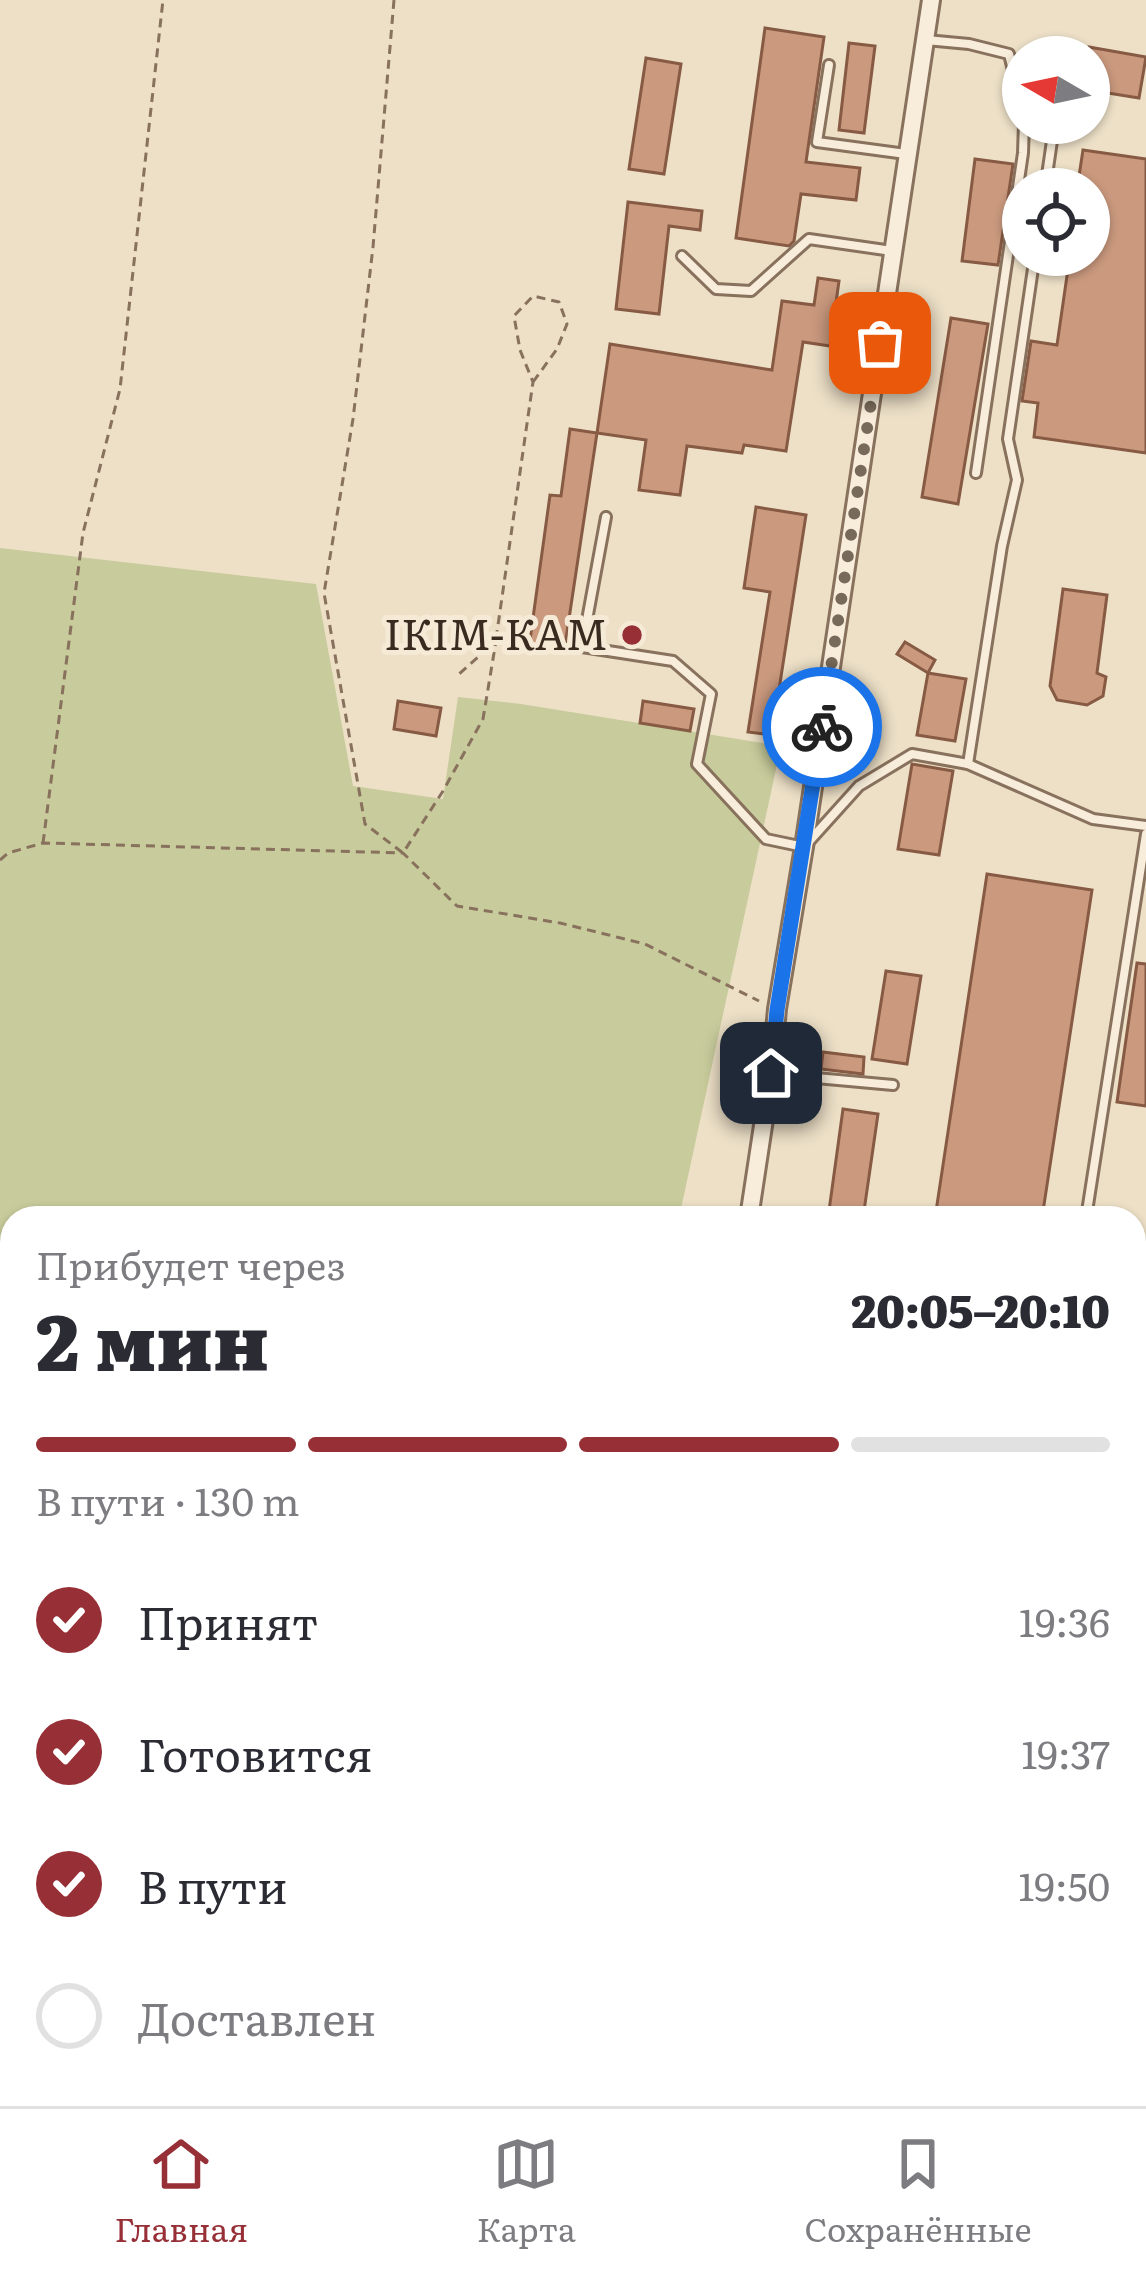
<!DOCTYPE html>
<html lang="ru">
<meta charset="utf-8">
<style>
:root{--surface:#fff;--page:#f2f2f3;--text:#2b2b33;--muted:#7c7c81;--line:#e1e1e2;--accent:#962f36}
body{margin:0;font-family:Literata,serif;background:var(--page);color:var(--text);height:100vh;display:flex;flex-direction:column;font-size:45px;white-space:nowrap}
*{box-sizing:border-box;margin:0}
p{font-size:39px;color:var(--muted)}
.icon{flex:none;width:66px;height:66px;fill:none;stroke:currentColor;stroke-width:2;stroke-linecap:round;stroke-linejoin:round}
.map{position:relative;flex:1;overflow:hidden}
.side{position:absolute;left:0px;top:1206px;width:1146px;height:900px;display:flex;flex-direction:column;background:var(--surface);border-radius:36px 36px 0 0;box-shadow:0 3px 9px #0004}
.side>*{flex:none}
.needle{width:78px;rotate:279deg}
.tools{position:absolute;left:1002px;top:36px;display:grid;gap:24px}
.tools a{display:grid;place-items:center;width:108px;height:108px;border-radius:50%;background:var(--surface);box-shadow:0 3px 9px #0004;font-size:60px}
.pin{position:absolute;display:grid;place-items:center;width:102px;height:102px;color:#fff;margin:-51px;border-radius:24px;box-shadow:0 6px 18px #0006}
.courier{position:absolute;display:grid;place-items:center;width:120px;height:120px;margin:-60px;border:9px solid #1a73e8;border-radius:50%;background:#fff;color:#222;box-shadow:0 3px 15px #0007}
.head em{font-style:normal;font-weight:800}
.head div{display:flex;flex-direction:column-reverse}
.head{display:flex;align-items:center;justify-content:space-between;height:204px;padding:0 36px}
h1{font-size:78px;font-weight:800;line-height:90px}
.bar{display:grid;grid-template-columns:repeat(4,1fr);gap:18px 12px;align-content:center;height:144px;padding:0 36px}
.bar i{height:15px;border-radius:9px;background:var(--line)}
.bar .on{background:var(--accent)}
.bar p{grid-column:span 4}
ol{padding:0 36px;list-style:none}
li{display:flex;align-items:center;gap:36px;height:132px}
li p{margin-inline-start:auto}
li .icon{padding:12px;border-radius:50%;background:var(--accent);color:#fff;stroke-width:4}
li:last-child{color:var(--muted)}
li i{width:66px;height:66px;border:6px solid var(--line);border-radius:50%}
.tabs{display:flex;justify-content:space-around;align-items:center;height:168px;border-top:3px solid var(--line);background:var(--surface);font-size:33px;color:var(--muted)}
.tabs a{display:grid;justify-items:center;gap:6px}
.tabs .on{color:var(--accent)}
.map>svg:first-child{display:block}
.green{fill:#c8cb9b}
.building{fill:#ca997e;stroke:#875a43;stroke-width:3}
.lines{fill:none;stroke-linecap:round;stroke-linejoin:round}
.lane-casing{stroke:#88715d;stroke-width:14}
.street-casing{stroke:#88715d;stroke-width:22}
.path{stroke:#88715d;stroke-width:3;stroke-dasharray:9 6;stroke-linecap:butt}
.lane{stroke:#f8edda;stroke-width:8}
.street{stroke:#f8edda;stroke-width:16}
.done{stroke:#786a5a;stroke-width:12;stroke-dasharray:0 21.6}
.route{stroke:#1a73e8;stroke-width:15}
.poi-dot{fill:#962f36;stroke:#f5ead6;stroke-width:4.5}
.labels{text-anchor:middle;stroke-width:10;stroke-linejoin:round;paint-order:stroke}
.poi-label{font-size:42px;fill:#392b20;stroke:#f5ead6;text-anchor:end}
</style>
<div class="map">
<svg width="1146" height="2106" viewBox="0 0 1146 2106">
<rect width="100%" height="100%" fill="#ede0c7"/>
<!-- green -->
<polygon class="green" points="0,548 316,584 353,786 443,799 458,697 521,704 781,746 679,1218 12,1218 12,2094 178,2094 175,2106 0,2106"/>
<!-- building -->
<g class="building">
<polygon points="765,28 824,37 806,162 860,168 856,200 801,194 794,241 789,246 736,238"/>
<polygon points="849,43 875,46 864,133 839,130"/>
<polygon points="1089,47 1146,57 1139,98 1089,90"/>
<polygon points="646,58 681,64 664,174 629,169"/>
<polygon points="1083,150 1146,159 1146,453 1034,437 1038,403 1022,401 1031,341 1057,345 1070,255 1089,255 1089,189 1077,189"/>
<polygon points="975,159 1013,164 998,265 962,261"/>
<polygon points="628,202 702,211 700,230 669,226 659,314 616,309"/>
<polygon points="818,278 839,281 830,346 803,342 786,451 744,445 742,453 687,446 680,495 639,490 646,440 597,433 610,344 772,370 782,301 814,305"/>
<polygon points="951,318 988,324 958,504 922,497"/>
<polygon points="570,429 597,433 564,652 529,647 550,495 561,496"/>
<polygon points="756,507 806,515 772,735 748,732 770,592 744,588"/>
<polygon points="1063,589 1107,595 1097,673 1106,677 1103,696 1087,705 1057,700 1050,686"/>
<polygon points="905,642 935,660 928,673 897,654"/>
<polygon points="928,673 966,679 955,741 917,735"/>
<polygon points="398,701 441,708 436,736 394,729"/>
<polygon points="643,701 694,709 690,731 640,723"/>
<polygon points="912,764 953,771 939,855 898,849"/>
<polygon points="987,874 1092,890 1042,1218 935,1218"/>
<polygon points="1137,963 1146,964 1146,1106 1117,1102"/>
<polygon points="886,971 921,976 907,1064 872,1059"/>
<polygon points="823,1052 864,1057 863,1074 821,1069"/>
<polygon points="843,1109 878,1114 863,1218 828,1218"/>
</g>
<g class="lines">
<!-- lane casing -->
<g class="lane-casing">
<g id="lane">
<polyline points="926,40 969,44 1009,54 1023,111"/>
<polyline points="829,65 817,142 906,154"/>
<polyline points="1045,189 1053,134"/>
<polyline points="682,256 716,289 751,291 809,239 892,251"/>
<polyline points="976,473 1023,153 1024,123"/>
<polyline points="606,517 582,647 673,661 711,694 697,764 766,839 804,847 859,786 912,754 968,764 1093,819 1146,826"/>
<polyline points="968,764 1002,546 1017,480 1008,439 1035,255"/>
<polyline points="772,1074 893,1085"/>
<polyline points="1086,1218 1146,834"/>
<polyline points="1134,1443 1146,1443"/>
<polyline points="1134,1530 1146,1532"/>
<polyline points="405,2094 405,2101 443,2106"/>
<polyline points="704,2094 717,2106"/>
<polyline points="467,2106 469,2094"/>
</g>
</g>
<!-- street casing -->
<g class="street-casing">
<g id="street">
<polyline points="749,1218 771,1073 777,1009 804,847 931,0"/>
<polyline points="619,2106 621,2094"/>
</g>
</g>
<!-- path -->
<g class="path">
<polyline points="394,0 373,247 353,419 324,593 365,824 403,853 443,791 483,719 496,641 459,674"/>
<polyline points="496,639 533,382 520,350 514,316 533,296 559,302 567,324 557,349 533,382"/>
<polyline points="43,843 83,533 120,389 163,0"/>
<polyline points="0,860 8,853 43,843 403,853 457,906 560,923 645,944 759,1001"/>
</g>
<!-- lane -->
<use href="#lane" class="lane"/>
<!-- street -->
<use href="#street" class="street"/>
</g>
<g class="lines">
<!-- done -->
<polyline class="done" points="822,727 880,343"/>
<!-- route -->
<polyline class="route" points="771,1073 777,1010 822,727"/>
</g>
<!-- markers -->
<circle class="poi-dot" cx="632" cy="635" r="12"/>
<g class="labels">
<!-- poi labels -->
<g class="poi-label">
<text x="608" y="650">ІКІМ-КАМ</text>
</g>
</g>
</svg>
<div class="tools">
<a><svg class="needle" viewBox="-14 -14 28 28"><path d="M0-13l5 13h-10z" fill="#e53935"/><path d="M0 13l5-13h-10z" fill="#7c7c81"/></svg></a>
<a><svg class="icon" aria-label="locate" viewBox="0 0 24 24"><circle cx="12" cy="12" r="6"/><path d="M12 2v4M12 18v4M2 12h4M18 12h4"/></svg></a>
</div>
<div class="pin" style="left:880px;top:343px;background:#ea580c"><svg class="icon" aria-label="bag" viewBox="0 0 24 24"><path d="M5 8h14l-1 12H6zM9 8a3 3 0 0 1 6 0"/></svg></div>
<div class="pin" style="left:771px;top:1073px;background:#1f2937"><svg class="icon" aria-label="home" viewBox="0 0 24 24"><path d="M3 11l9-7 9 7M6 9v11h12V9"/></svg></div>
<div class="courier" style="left:822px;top:727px"><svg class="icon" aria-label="bike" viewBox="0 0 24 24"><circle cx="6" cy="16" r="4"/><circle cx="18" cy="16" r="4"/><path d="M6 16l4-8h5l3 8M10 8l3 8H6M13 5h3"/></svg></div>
<section class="side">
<div class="head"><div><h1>2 мин</h1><p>Прибудет через</p></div><em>20:05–20:10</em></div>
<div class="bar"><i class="on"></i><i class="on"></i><i class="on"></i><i></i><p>В пути · 130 m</p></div>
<ol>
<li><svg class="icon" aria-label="check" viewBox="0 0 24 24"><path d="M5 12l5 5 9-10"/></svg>Принят<p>19:36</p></li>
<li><svg class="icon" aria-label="check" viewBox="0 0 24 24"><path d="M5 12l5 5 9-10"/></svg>Готовится<p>19:37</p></li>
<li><svg class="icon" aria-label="check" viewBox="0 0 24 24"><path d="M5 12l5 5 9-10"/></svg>В пути<p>19:50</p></li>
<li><i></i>Доставлен</li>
</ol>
</section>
</div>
<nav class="tabs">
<a class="on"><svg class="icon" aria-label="home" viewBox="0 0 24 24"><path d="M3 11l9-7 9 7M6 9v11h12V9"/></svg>Главная</a>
<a><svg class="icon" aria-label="map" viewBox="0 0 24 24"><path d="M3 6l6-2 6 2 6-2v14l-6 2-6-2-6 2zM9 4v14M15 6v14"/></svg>Карта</a>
<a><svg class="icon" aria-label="saved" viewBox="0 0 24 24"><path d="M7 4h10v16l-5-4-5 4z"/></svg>Сохранённые</a>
</nav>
